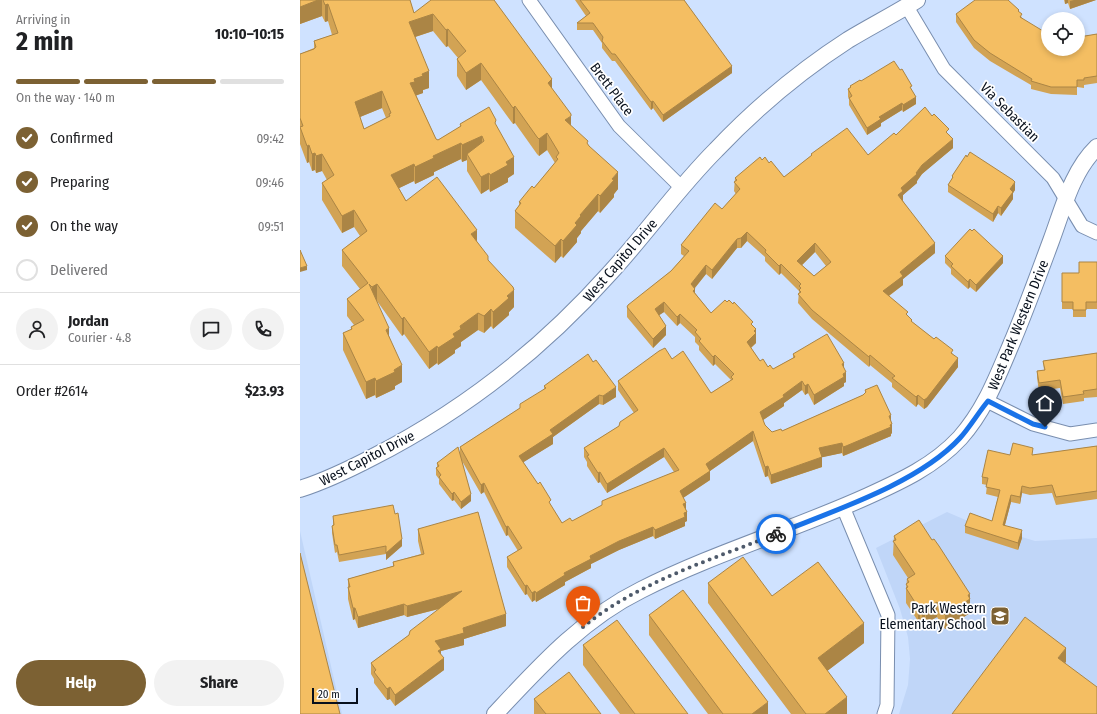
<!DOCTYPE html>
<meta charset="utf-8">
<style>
:root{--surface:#fff;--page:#f2f2f2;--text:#202124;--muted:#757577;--line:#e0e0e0;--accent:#7c6133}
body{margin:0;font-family:"Fira Sans Condensed",sans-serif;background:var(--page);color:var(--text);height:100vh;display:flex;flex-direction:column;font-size:15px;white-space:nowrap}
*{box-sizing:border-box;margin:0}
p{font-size:13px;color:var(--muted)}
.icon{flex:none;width:22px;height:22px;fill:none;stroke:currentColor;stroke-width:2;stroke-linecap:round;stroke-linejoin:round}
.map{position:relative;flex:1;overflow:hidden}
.sheet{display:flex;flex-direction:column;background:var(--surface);width:300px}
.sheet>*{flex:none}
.buttons{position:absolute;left:741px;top:12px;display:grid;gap:8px}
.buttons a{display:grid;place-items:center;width:44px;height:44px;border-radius:50%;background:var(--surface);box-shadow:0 2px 6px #0003;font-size:20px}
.scale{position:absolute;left:12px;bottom:10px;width:46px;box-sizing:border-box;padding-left:4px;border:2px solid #08101c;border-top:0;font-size:11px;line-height:14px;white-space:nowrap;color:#08101c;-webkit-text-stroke:3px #fff;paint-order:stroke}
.pin{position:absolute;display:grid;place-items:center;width:34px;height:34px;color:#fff;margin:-41px -17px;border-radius:50% 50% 50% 0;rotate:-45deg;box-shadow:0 0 4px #0007}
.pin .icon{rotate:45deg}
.courier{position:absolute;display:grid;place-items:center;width:40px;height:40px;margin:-20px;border:3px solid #1a73e8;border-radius:50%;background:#fff;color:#222;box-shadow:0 1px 5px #0007}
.head em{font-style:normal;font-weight:700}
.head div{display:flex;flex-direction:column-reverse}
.head{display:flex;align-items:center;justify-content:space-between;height:68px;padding:0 16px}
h1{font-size:26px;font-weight:700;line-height:30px}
.bar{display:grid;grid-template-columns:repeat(4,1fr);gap:6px 4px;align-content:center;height:48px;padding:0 16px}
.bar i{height:5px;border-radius:3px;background:var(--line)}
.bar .on{background:var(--accent)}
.bar p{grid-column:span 4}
.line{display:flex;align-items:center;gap:10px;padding:0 16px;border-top:1px solid var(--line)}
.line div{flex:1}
.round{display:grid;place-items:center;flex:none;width:42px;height:42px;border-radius:21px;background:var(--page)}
ol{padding:0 16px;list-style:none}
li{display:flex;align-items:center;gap:12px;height:44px}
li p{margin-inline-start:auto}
li .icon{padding:4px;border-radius:50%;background:var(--accent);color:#fff;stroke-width:4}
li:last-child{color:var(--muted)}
li i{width:22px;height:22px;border:2px solid var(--line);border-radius:50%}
.action{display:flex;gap:8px;margin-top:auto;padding:8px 16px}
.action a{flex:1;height:46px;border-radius:24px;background:var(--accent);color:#fff;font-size:16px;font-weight:700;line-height:46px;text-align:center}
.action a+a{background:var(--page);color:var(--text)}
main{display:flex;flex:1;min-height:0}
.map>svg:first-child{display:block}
.built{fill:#c0d6f8}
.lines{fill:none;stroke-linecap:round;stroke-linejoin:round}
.minor-casing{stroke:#798eaf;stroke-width:15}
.tertiary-casing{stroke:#798eaf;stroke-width:18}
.minor{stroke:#fff;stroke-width:13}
.tertiary{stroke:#fff;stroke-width:16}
.wall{fill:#d2a354;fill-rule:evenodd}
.shaded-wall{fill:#ab8545}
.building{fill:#f4be62;stroke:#ab8545;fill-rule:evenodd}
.done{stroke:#4e5a6b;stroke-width:4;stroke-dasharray:0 7.2}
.route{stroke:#1a73e8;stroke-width:5}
.labels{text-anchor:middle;stroke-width:3.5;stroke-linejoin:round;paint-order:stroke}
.street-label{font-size:14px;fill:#08101c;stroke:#fff}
.poi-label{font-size:14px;fill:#08101c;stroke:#fff;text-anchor:end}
</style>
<main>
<section class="sheet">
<div class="head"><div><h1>2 min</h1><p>Arriving in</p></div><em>10:10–10:15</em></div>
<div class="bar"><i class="on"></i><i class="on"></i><i class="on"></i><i></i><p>On the way · 140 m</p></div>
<ol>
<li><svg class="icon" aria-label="check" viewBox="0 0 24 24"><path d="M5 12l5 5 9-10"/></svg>Confirmed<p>09:42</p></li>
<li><svg class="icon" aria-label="check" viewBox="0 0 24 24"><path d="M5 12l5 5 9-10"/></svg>Preparing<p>09:46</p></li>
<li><svg class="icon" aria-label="check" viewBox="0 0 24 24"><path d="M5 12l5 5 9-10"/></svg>On the way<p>09:51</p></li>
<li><i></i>Delivered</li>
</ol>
<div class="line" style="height:72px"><a class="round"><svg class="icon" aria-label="person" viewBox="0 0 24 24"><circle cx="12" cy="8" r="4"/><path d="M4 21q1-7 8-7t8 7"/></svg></a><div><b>Jordan</b><p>Courier · 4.8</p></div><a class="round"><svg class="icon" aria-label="chat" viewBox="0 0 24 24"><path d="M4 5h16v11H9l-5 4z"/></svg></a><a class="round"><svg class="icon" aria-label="phone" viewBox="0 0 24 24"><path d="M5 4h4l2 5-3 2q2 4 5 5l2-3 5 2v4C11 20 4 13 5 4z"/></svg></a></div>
<div class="line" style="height:52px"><div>Order #2614</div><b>$23.93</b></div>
<div class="action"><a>Help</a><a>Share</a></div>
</section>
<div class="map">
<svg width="797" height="714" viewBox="0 0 797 714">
<rect width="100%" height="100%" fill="#cfe2ff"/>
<!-- built -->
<g class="built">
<polygon points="647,512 668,521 735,541 797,538 797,714 599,714 608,685 610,659 608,637 600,609 576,548"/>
<polygon points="0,531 42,714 0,714"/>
</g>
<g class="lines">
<!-- minor casing -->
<g class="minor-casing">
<g id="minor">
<polyline points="229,0 319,126 381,187"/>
<polyline points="607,7 644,69 753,178 782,226 797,233"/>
<polyline points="687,401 733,424 770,434 797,430"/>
<polyline points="543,507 588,615 587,705 584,714"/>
</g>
</g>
<!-- tertiary casing -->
<g class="tertiary-casing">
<g id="tertiary">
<path d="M0,489c25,-8 50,-20 73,-32 90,-46 169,-108 236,-183 37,-40 68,-85 107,-124 39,-41 84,-79 132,-110 23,-14 47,-26 69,-40"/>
<path d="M195,714c44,-47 87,-95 146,-124 73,-37 152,-60 227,-94 33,-15 66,-30 92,-58 24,-27 36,-58 50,-91 15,-35 28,-71 41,-106 12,-32 21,-70 46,-94"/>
</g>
</g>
<!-- minor -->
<use href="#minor" class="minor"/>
<!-- tertiary -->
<use href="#tertiary" class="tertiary"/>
</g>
<!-- wall -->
<g class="wall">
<path d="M0,0h110l4,13 80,-13 58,89 19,37 17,19 30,44 -4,5v3l-14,16 -2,-2 -17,20v2l-4,5v4l-14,16 -2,-2 -6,7 -40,-35v-17l4,-6v-3l15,-14 21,-25 -8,-13 -8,6 -2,-2 -22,-31 -2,1 -32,-44 -15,10 -9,-14v-17l1,-1 -10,-12 -2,1 -13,-16 -18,6 14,51 -6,2v3l-7,2 20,44 2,1 22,-13v-3l36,1 18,49 -6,4v4l-18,10 -1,-3 -8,5 -14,-23v-11l-5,2 -1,-3 -27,13v3l-19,9 -1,-3 -15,7 7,13 71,41 11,19 26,46 -5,5v3l-16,14 -2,-3 -7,7 -6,-3 -17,12v4l-6,4v3l-17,12 -1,-2 -8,6 -25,-35 -2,2 -25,-35 12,35 13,46 -7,4v3l-19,9 -1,-3 -9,4 -23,-49v-17l8,-3v-3l3,-2 -7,-9v-17l13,-10 -18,-23v-16l18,-14 -6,-9 -12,6 -20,-33v-17l5,-3 -5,-9 -6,2 -1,-3 -3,1 -3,-9 -2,1 -7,-19v-90l14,-6v-7l18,-6 -4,-14 -3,1 -3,-6 -22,8zM82,108l4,10 -22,11 -4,-12z"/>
<polygon points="275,0 384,0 432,73 363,122 353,108 351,110 315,61 312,61 302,48 302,43 293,30 277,30 277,23 286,16"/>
<polygon points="764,0 796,0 770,9 768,3 765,4"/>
<polygon points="719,12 722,18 748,49 785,36 797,34 797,83 784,85 784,88 777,87 777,95 751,94 731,89 731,85 690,61 674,48 656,22 656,14"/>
<polygon points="561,81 612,91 616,104 603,112 602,110 581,123 581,126 567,135 549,105 549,99 548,97 548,89 550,88 550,86"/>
<path d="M649,134l4,14 -31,26 -5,7v2l-14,12v6l32,52 -32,26v6l-14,11 19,20 4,6 41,32 5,13 -31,40 -3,2 -6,-5 -2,3 -24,-20v-4l-22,-18 -1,2 -57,-48 -14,-16 1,-12 -18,-18 -2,2 -14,-14v-4l-18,-16 -6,7h-4l-25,31 -6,-5 -11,14v5l16,20 42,13 3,7v10l-5,5 9,13 8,6 5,2 20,-11v-4l51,15 2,13 -2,1v3l-30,19 -6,-12 -3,2 -3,-5 -18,13v3l-21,14 2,5 7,7 10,-1 81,-36 2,-2v-3l26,32 1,11 -1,1v2l-45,19 -3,1 -1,-3 -20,4v10l-51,17 -3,-8 -3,1 -12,-36 -43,30v9l-27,18 3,11 1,12 -2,1v4l-30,13 -2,-3 -34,14 -28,14v4l-26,14v3l-29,17 -1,-2 -3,2 -5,-8 -2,1 -18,-28v-10l11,-6 -10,-16 -2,1 -22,-44 -3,2 -19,-33 9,40 -10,8 -7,-9 -2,1 -13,-17v-5l-3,-4v-7l1,-1v-4l23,-11v-5l60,-39 24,-19v-3l72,11 -13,8 -4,-1 -46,33v7l-30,18 39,61 10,-2 102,-49 -10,-15 -57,36 -7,-11 -2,1 -11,-17v-4l-3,-5v-9l35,-22 15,-13 -16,-23v-9l54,-22 39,34 20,-13 -16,-16 -2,2 -14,-16v-4l-4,-4v-5l-15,-14 -3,3 -13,-14 -5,3 7,20 -13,13 -26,-31v-10l44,-36 13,-15 -3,-2v-9l41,-36 14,-15 -2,-3 1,-13 27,-18 7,3 15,14 27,-21v-2l57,1 28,-20zM515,252l11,14 -12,10 -12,-11z"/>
<polygon points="667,157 715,190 713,193 713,199 701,216 698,213 693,222 648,192 648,185 652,179 652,176"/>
<polygon points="645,256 703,263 676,292 670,287 668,289 651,274 651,269 645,263"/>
<polygon points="797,262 797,309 786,309 786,317 773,317 773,309 762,309 762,273 779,273"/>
<polygon points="797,353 797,397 784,398 784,401 763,404 760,388 739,391 737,378 737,371 744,370 743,361"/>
<polygon points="797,446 797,499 756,505 752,493 730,495 722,493 720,504 711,502 705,525 722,538 718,550 665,533 665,526 692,521 698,497 686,494 687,485 682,484 682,477 710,455 733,455"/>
<polygon points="95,514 102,546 86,560 86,554 39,562 37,552 35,553 32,533 32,526 33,525 33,516"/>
<polygon points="118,529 206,626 164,639 164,645 141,651 141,654 144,670 95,706 90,699 87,700 74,683 74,679 71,674 71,663 109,635 139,609 107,617 104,615 58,628 55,619 53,620 48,599 48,579 93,566 93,562 121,554 118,541"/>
<polygon points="594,536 670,608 670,613 645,629 637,617 626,623 625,621 622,623 620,620 618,621 606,603 606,588 607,579 608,578 593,555"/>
<polygon points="408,583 472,596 564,643 527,671 547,714 491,714 408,603"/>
<polygon points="349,615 468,714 408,714 349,635"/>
<polygon points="283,645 388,714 320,714 283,665"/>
<polygon points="234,699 301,714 234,714"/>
</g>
<!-- shaded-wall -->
<g class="shaded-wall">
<polygon points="18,0 22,0 22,16 0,24 0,7"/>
<polygon points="765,0 768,0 768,3 765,4"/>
<polygon points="774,0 796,0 770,9 770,1"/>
<polygon points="28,4 28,21 25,22 25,5"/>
<polygon points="133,14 133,31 109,39 109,22"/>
<polygon points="148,29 148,46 146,47 146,30"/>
<polygon points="181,63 181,80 166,90 166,73"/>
<polygon points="432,66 432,73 363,122 363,115"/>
<polygon points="129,71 129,88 123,90 123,93 115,96 110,83 114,79 122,74"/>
<polygon points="252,79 252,96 248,83"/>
<polygon points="82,91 82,108 55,119 55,102"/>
<polygon points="616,97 616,104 603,112 603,105"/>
<polygon points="353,101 353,108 351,110 351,102"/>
<polygon points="602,103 602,110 581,123 581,126 567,135 567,128 579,117"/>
<polygon points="215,106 215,123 213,124 213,108"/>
<polygon points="271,116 271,133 265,120"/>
<polygon points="247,133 247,150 239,156 239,139"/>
<polygon points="182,136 182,153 167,154 167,160 162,162 162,145"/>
<polygon points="653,139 653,148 622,174 617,181 617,183 603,195 603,201 598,204 598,195 601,188 616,173 622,165"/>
<polygon points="161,143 161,159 134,172 134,175 115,184 115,167 133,156"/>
<polygon points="9,145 9,162 7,163 7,146"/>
<polygon points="15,153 15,170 12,171 12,154"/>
<polygon points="22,154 22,171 16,173 16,156"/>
<polygon points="214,157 214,174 208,178 208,182 190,192 190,175 206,162"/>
<polygon points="114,164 114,181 91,192 91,175"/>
<polygon points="318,172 318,189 314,194 314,197 300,213 300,196 312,179"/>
<polygon points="189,173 189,189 181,194 181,177"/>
<polygon points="715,182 715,190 713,193 713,199 701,216 701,208 710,189"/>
<polygon points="298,194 298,211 281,231 281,233 277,238 277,242 263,258 263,241 280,215"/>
<polygon points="698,206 698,213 693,222 693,214"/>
<polygon points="54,210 54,227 42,233 42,216"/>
<polygon points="177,230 177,247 171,234"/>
<polygon points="447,232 447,241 441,248 441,238"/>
<polygon points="261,239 261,256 255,263 255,246"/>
<polygon points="437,239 437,248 412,279 412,270"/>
<polygon points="515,243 515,252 497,270 497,261"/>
<polygon points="635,243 635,253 603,279 603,285 583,300 583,291 600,272"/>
<polygon points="703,256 703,263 676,292 676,285"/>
<polygon points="481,264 481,273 479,275 479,266"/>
<polygon points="406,265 406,274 393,290 395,289 395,298 391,284"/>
<polygon points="7,266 7,270 0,272 0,268"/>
<polygon points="670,279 670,287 668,289 668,282"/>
<polygon points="77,284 77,301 72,304 72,287"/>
<polygon points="214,290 214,307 209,312 209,315 193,329 193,312 207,296"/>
<polygon points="364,302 364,312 355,318 355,309"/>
<polygon points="191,309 191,326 184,333 184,316"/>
<polygon points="178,313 178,330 161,342 161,346 155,350 155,353 138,365 138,348 153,334 160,326"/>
<polygon points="380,314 380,323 377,326 377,317"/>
<polygon points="104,317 104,334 102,336 102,319"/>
<polygon points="366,326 366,335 353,348 353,339"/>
<polygon points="89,328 89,345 86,330"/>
<polygon points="456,329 456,343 447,351 447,342 454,331"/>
<polygon points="137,346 137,363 129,369 129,352"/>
<polygon points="415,355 415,364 413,366 413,357"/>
<polygon points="570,355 570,365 569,367 569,357"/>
<polygon points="658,358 658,367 627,407 624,409 624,400"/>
<polygon points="544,363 544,372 542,364"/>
<polygon points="102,365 102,382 95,386 95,389 76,398 76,381 94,370"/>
<polygon points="546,372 546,382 544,383 544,386 514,405 514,395"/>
<polygon points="75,378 75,395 66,399 66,382"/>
<polygon points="502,381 502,390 484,403 484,406 460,422 460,412 483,395"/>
<polygon points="508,384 508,393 505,395 505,386"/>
<polygon points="316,387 316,397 303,405 303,396"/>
<polygon points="299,395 299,404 253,437 253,444 219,465 219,456 250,430"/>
<polygon points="618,395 618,404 616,407 616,397"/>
<polygon points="591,415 591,424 589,416"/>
<polygon points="592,424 592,433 591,434 591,436 543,456 543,447"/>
<polygon points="453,431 453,441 407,473 410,471 410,480 380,500 380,491 406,464"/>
<polygon points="542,443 542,453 519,458 519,448"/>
<polygon points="364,448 364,457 307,493 307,484"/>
<polygon points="522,457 522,467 471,484 471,475"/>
<polygon points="468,466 468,476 465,477 465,467"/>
<polygon points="300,472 300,482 298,483 298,473"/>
<polygon points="184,483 184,492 181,494 181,485"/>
<polygon points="722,486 722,493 720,504 720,497"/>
<polygon points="154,492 154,500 152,501 152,494"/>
<polygon points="171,494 171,501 161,509 161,502"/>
<polygon points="711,495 711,502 703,532 703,525"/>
<polygon points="386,503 386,512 387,512 387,521 385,522 385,526 355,539 355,530 383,504"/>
<polygon points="208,526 208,535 206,536 206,527"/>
<polygon points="353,527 353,536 319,550 291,564 291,568 265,582 265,585 236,602 236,593 264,573 290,556 319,541"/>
<polygon points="722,530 722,538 718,550 718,543"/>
<polygon points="102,539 102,546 86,560 86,553"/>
<polygon points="227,585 227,594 225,595 225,586"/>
<polygon points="162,591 162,603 107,617 107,606"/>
<polygon points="235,591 235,600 232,602 232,593"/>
<polygon points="670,594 670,613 645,629 645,615"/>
<polygon points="637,602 637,617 626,623 626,609"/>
<polygon points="104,604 104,615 58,628 58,617"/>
<polygon points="620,605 620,620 618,621 618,607"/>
<polygon points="625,607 625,621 622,623 622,609"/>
<polygon points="53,608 55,608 55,619 53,620"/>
<polygon points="206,614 206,626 164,639 164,645 141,651 141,661 135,641 163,628"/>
<polygon points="564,623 564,643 518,678 518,658"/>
<polygon points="766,648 766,662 758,672 758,658"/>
<polygon points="144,658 144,670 95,706 95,695"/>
<polygon points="90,687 90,699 87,700 87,689"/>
<polygon points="547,697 547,714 525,714"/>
<polygon points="468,702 468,714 452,714"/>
</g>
<!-- building -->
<g class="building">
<polygon points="0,0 18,0 0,7"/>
<path d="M23,0h87l4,13 17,-13h63l58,79 -4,4 23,31v2l-6,4 23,21 -1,2 2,3 29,26 -6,7 2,1 -14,16 -2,-2 -18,21 1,1 -6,7 2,2 -14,16 -2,-2 -6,7 -40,-35 6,-8 -2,-1 13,-16 2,2 24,-29 -2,-2 3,-4 -12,-20 -8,6 -2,-2 -22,-31 -2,2 -32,-45 -15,10 -9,-14 9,-8 -18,-22 -2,1 -13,-16 -24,8 20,49 -7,3 1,2 -9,3 1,3 -5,1 26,56 2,1 23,-14 -1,-2 29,-17 7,13 -1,3 19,34 -8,5 2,3 -18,10 -1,-2 -8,4 -14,-23 17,-13 -2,-5 -20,9 -1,-2 -28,13 1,2 -19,9 -1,-3 -23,11 15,26 31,-24 40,53 -6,4 17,22v4l25,27 1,3 -7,6 2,2 -16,14 -2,-3 -7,7 -6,-3 -18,13 1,3 -8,5 2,3 -17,11 -1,-2 -8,6 -25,-35 -2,2 -25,-35 -5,3 -3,-3 20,44 -3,2 16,35 -8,5 1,2 -19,9 -1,-3 -9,4 -23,-49 9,-4 -1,-2 13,-7 -17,-21 21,-16 -26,-33 25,-19 -13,-21 -12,6 -20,-33 12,-8 -12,-21 -6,2 -1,-3 -3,1 -3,-9 -2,1 -7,-19 3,-1 -3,-8v-64l14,-5 2,-2 -2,-6 24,-8 -10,-29 -3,1zM82,91l9,22 -2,1 1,2 -26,13 -9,-27z"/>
<polygon points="280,0 384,0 432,66 363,115 353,101 351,102 315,54 312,54 302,41 303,37 293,23 277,23 290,13"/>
<polygon points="675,0 708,0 719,10 718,11 722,14 720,17 748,34 748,49 778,49 778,36 785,36 797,34 797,76 784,78 784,80 777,80 777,87 751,87 731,81 732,79 690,53 674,40 656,14"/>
<polygon points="594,61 600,70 602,69 612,86 610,87 616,97 603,105 602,103 579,117 581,119 567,128 549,98 552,96 548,89 551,87 550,86 560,80 561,81"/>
<path d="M625,107l7,9 2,-2 15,15 -3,3 7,7 -31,26 -6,8 1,1 -16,14 2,3 -5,4 37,48 -35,29 3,4 -20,15 25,21 -2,2 6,6 -1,1 23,18 2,-2 17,13 -2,3 7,5 -31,40 -3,2 -6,-5 -2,2 -24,-19 3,-2 -25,-21 -1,2 -57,-47 -14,-16 3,-2 -2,-2 2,-2 -2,-2 2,-2 -20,-20 -2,2 -14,-14 1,-2 -19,-18 -6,6 -4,1 -25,31 -6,-5 -15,19 4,5 -2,2 18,22 14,-13 2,2 2,-2 4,4 1,-2 19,20 -2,2 5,5 -2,2 2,2 -9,9 13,19 3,-2 5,8 2,-2 3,4 22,-12 -2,-3 34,-20 17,29 -2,1 4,8 -3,2 1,3 -30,18 -6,-11 -3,2 -3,-5 -19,14 1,2 -24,15 5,13 7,7 9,-3 1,2 81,-36 3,-3 -1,-2 12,-5 14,30 -2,1 3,8 -2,1 1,2 -45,19 -3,1 -1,-4 -23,5 3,9 -51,18 -3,-9 -3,1 -12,-36 -47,33 4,7 -30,20 6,12 -3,1 4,8 -3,1 1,4 -30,13 -2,-3 -34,14 -29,15 1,3 -27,14 1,2 -29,18 -1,-2 -3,2 -5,-8 -2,1 -18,-29 15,-9 -14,-22 -2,1 -22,-44 -3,2 -21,-38 60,-39v-4l26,-16 -2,-2 44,-32 5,8 3,-2 20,27 -13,9 -4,-1 -49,35 3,4 -34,22 19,28 2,-2 11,18 -2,2 13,21 8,-5 2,3 30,-16v-4l7,-3 70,-28 -15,-22 -57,36 -7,-12 -2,1 -11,-17 2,-1 -5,-7 35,-22 1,-4 18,-12 -20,-29 41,-30 6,-3 7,11 11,-8 28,42 22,-14 -2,-2 3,-3 -19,-19 -2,2 -14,-16 2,-2 -6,-7 2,-2 -17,-16 -3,3 -13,-15 -9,7 11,17 -13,13 -26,-32 1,-2 43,-34 18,-20 -8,-6 34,-42 7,6 18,-20 -6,-7 3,-2 -2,-2 25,-21 2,3 3,-3 4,6 2,-2 13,16 28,-22 -1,-1 36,-26 21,27 26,-22 2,2zM515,243l16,19 -17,14 -17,-15z"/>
<polygon points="670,152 713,180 715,182 710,189 713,192 701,208 698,206 693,214 648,185 653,177 652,176 666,155 667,157"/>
<polygon points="670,229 672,231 674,229 703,256 676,285 670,279 668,282 651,266 653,264 645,256"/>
<polygon points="0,250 7,266 0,268"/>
<polygon points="779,262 797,262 797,302 786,302 786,310 773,310 773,302 762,302 762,273 779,273"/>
<polygon points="797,353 797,389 783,391 784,394 763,397 760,380 739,383 737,371 745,370 743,361"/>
<polygon points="713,443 733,448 732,455 797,446 797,491 756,497 752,485 730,488 722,486 720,497 711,495 703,525 722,530 718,543 665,526 670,513 692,521 700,490 686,487 688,478 682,477 688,450 710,455"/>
<polygon points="158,447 171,494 161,502 154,492 152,494 139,477 141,475 136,468 139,466 137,463"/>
<polygon points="93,505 95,514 98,513 102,539 86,553 86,546 39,555 37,545 35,545 32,526 34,525 33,516"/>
<polygon points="178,512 206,614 163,628 164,633 135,641 141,649 138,651 144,658 95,695 90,687 87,689 74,672 76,670 71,663 109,635 110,631 162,591 107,606 104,604 58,617 55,608 53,608 48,587 50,587 48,579 94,566 93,562 124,554 118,529"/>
<polygon points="619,520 632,540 634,539 639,546 670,594 668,595 670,599 645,615 637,602 626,609 625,607 622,609 620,605 618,607 606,588 608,587 606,584 609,582 607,579 615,574 593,541 596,540 594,536"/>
<polygon points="0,553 40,714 0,714"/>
<polygon points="443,557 472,596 518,562 564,623 518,658 547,697 525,714 506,714 408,583"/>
<polygon points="383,590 468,702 452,714 423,714 349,615"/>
<polygon points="725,617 766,648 758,658 797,687 797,714 652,714"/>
<polygon points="317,620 388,714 335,714 283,645"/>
<polygon points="269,672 301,714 246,714 234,699"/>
</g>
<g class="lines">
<!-- done -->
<path class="done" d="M283,627c55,-45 128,-67 193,-93"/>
<!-- route -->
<path class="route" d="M476,534c57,-23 143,-51 184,-96 10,-11 18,-25 28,-37l45,23 12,3"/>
</g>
<!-- icons -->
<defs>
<g id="school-square" transform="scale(1)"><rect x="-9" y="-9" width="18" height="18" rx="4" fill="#7c6133" stroke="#fff"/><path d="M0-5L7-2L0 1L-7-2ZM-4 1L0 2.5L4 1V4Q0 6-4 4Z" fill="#fff"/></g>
</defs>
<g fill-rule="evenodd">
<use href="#school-square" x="700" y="616"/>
</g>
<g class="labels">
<!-- street labels -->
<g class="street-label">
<text transform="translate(312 89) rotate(53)" y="5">Brett Place</text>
<text transform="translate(710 112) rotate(45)" y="5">Via Sebastian</text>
<text transform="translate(320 260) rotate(-49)" y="5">West Capitol Drive</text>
<text transform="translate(718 325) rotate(-68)" y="5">West Park Western Drive</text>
<text transform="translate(67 458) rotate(-27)" y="5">West Capitol Drive</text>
</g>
<!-- poi labels -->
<g class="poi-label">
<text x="686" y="613">Park Western<tspan x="686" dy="16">Elementary School</tspan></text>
</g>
</g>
</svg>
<div class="buttons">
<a><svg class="icon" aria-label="locate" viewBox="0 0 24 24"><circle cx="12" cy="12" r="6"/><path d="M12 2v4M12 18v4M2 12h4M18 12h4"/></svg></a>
</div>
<div class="scale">20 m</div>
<div class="pin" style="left:283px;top:627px;background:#ea580c"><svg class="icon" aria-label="bag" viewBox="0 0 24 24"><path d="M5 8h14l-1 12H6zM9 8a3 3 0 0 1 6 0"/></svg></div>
<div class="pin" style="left:745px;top:427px;background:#1f2937"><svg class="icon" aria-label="home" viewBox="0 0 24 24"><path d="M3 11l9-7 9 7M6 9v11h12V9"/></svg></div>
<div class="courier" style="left:476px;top:534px"><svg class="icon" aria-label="bike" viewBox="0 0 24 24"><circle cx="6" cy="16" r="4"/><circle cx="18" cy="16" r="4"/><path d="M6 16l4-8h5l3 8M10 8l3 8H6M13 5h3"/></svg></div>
</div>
</main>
